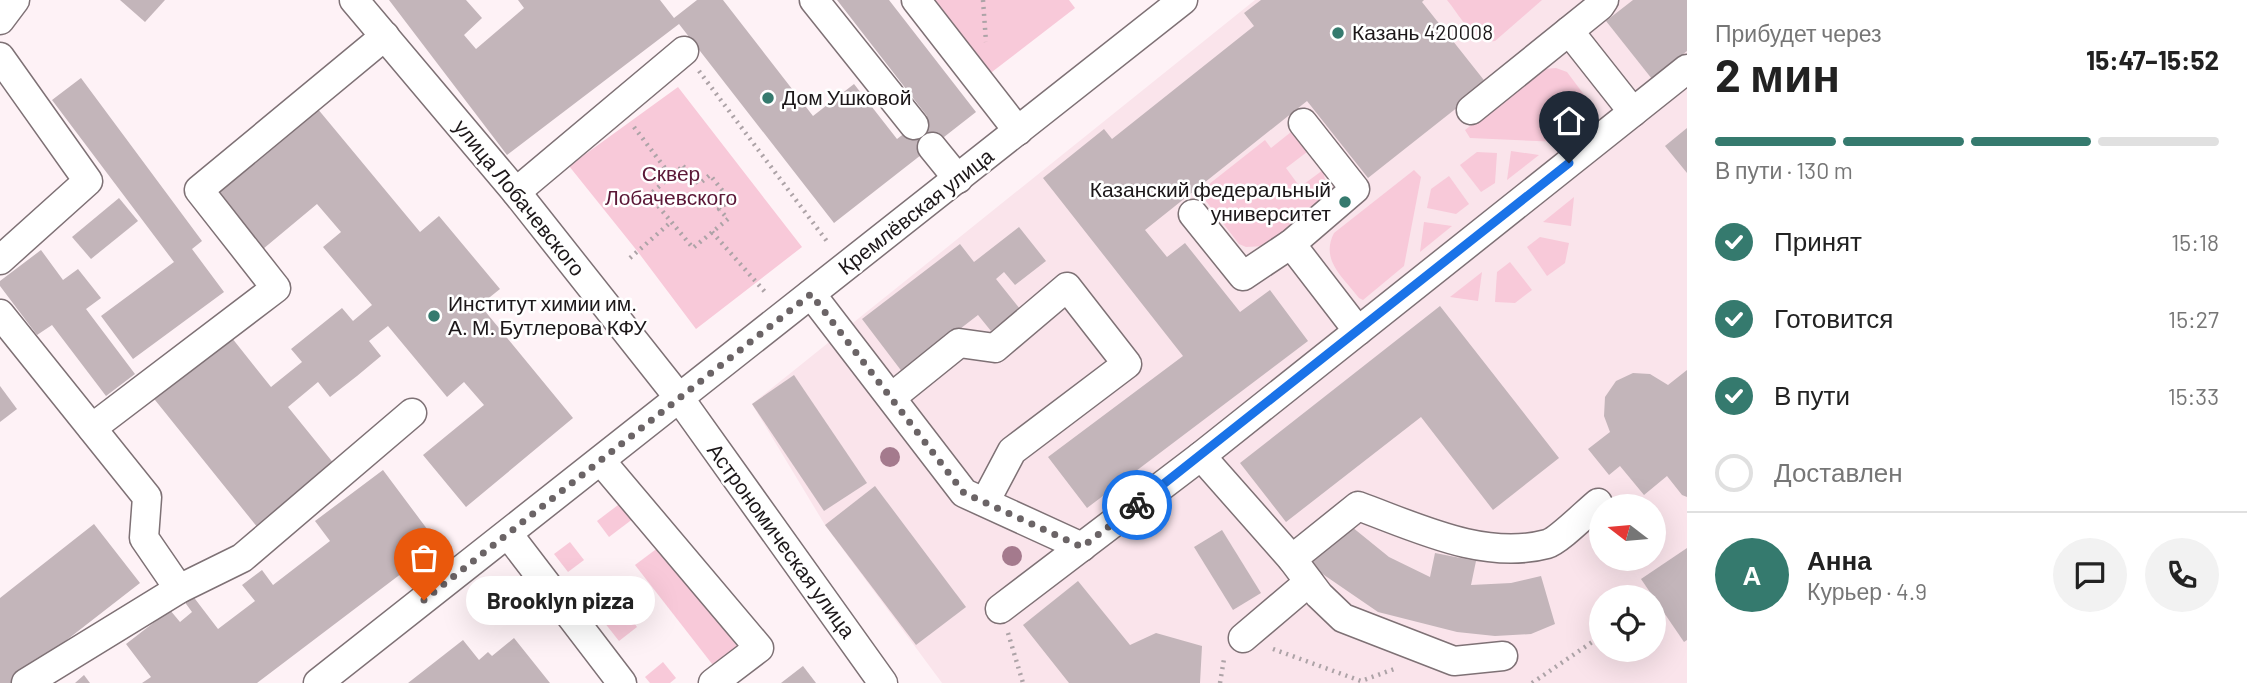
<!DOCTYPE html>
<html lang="ru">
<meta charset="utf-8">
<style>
:root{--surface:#fff;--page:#f2f2f2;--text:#222;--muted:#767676;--line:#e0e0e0;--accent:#357a6e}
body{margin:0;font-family:Barlow,sans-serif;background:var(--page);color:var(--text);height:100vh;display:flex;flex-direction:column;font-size:26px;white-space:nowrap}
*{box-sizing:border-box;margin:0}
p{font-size:23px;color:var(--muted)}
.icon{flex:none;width:38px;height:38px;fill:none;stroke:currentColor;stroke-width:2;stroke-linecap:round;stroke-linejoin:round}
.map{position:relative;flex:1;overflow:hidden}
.drawer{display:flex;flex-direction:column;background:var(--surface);width:560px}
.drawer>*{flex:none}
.needle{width:46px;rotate:286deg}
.buttons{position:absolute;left:1589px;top:494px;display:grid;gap:14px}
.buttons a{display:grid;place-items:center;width:77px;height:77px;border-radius:50%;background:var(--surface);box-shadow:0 7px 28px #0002;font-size:35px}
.pin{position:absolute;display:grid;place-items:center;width:60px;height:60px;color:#fff;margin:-72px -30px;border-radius:50% 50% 50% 0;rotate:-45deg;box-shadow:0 0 7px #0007}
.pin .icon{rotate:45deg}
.courier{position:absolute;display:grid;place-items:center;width:70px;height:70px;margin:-35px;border:5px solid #1a73e8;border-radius:50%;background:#fff;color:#222;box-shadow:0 2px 9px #0007}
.bubble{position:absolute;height:49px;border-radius:24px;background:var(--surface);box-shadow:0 7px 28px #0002;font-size:23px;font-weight:700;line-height:49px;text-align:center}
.head em{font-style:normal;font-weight:700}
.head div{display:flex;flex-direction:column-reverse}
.head{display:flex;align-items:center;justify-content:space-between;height:119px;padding:0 28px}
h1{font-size:46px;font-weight:700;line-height:52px}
.bar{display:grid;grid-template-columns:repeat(4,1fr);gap:10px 7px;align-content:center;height:84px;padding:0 28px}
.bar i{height:9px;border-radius:5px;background:var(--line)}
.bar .selected{background:var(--accent)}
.bar p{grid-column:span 4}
.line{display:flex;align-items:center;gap:18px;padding:0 28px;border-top:2px solid var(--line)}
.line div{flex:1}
.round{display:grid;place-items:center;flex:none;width:74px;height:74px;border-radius:37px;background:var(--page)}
ol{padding:0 28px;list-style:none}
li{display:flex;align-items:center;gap:21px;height:77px}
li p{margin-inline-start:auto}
li .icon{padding:7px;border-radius:50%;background:var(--accent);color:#fff;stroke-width:4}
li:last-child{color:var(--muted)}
li i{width:38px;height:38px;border:4px solid var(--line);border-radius:50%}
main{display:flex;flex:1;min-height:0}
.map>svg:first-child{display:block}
.built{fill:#fae4eb;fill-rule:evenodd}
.green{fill:#f8c9d9}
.building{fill:#c3b5ba}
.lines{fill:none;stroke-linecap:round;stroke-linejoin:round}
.minor-casing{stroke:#7e7175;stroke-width:31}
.path{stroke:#ada3a7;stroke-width:4.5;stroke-dasharray:2 5;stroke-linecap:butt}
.minor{stroke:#fff;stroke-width:28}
.tree{fill:#a47a8d}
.done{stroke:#6b6466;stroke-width:7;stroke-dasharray:0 12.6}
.route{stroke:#1a73e8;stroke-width:9}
.poi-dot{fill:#357a6e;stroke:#fff;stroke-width:2.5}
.labels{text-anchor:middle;stroke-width:5;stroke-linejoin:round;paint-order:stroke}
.poi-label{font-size:21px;fill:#1c1719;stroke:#fff;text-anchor:start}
.park-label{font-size:21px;fill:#5b1837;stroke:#fff}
.street-label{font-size:21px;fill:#1c1719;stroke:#fff}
</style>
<main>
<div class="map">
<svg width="1687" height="683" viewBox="0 0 1687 683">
<rect width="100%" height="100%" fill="#fef2f6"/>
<!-- built -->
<path class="built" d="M1255,0h432v683h-745l-117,-158 -73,-121zM1601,506h53v52h-53zM1601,597h53v52h-53z"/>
<!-- green -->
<g class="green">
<polygon points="931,0 1069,0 1075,8 988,75"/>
<path d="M1447,0h95l-47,41c-21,4 -36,-27 -48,-41z"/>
<polygon points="1556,68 1567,72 1597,112 1560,142 1470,138 1465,130 1543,69"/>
<polygon points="678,87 802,247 696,329 638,252 569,166"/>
<path d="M1291,132l16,20 -21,16 14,19 23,-17c3,13 4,21 -2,32l-56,44 -19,1 -7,-3 -40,-52 66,-52 6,8z"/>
<polygon points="1511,151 1539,155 1507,180"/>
<polygon points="1477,152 1497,153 1495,183 1481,192 1460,165"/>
<path d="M1414,170l7,7 -17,89 -41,34 -4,-2c-16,-21 -39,-38 -25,-65z"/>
<polygon points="1449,176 1469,204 1456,214 1427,208 1431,189"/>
<polygon points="1574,197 1571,226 1543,222"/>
<polygon points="1424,222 1452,226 1420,252"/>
<polygon points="1540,237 1569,243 1565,263 1547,276 1527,247"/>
<polygon points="1510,262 1532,290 1515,303 1495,302 1497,272"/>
<polygon points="1482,272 1478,301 1450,297"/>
<polygon points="622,502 634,518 609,537 597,521"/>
<polygon points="570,542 584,560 568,572 554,554"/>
<polygon points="659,547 740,650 716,669 635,565"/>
<polygon points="604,583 617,601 599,613 587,595"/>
<polygon points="623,607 637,627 619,641 604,622"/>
<polygon points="663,662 676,678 670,683 650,683 645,677"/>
</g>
<!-- building -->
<g class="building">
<polygon points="120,0 165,0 145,22"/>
<polygon points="389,0 466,0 482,18 464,35 476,49 524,8 518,0 660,0 674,18 697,0 723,0 813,116 854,84 897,139 927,116 837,0 889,0 976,112 834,223 679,24 507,155"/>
<polygon points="1261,0 1424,0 1422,2 1487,84 1368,178 1307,101 1145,230 1167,257 1185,243 1240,312 1270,290 1308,341 1087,508 1048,457 1183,356 1043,178 1104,129 1112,139 1254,26 1244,13"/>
<polygon points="1633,0 1687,0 1687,51 1652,79 1606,21"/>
<polygon points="81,78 202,241 192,249 224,292 133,359 101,316 174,262 52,100"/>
<polygon points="317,108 420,232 439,216 500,289 480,305 573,418 466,507 423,455 484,405 464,382 447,397 388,326 369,341 381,356 357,376 330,397 318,382 288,407 335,465 258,528 151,395 228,333 271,387 302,362 291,349 342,308 353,321 372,305 323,247 341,232 317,204 257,254 209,197"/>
<polygon points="1687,128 1687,173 1665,146"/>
<polygon points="119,198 138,221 91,259 72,237"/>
<polygon points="1019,227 1046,261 1015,285 1004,272 996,279 1020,309 991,331 978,315 903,373 862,319 960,244 974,262"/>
<polygon points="41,250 63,280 78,269 101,298 86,309 135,374 106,396 52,325 37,335 0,286 0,281"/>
<polygon points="1440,306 1559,458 1493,510 1421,417 1286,522 1240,463"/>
<polygon points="1687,370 1687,497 1682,495 1667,476 1644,495 1620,466 1609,475 1588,449 1610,432 1604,416 1605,397 1616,381 1633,373 1650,374 1668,385"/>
<polygon points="794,375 867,483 824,511 752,404"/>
<polygon points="0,386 17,409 0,422"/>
<polygon points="383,470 439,545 257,683 142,683 151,677 126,644 170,610 180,622 192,612 181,597 189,591 218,629 255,601 242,585 262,570 273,585 330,541 315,521"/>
<polygon points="875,486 966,607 916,645 825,525"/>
<polygon points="94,524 140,583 37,663 23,683 0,683 0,598"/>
<polygon points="1352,527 1389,557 1430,577 1435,553 1476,561 1471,585 1511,583 1541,576 1555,624 1531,634 1495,636 1457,632 1378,612 1308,564"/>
<polygon points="1222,530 1261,593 1233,610 1194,547"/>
<polygon points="1687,548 1687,640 1684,642 1641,579"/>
<polygon points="1078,581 1130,645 1156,633 1202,646 1200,683 1069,683 1023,625"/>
<polygon points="514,638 550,683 408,683 463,640 479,660 488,652 492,656"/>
<polygon points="803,666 816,683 781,683"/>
<polygon points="84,675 90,683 75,683"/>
</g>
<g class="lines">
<!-- minor casing -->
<g class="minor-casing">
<g id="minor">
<polyline points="354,0 516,192 680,399 883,683"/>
<polyline points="814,0 914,125"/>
<polyline points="916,0 1018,131"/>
<polyline points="0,20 15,0"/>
<polyline points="1569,31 1633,112"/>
<polyline points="0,57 88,181 0,260"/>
<polyline points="1471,110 1600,6 1604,0"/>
<polyline points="932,147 958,179"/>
<polyline points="516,192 684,51"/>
<polyline points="1193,214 1243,276 1291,244 1355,189 1303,123"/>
<polyline points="1291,244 1358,331"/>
<polyline points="811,294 964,493 1082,547"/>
<polyline points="0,314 147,497 144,538 179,589"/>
<polyline points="892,397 959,343 995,348 1067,287 1127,364 1012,451 985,502"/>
<polyline points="92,428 276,288 199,190 385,36"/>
<polyline points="1201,456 1292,559 1319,595 1343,618 1454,661 1503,656"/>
<polyline points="601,461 759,648 713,683"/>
<polyline points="508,534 622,683"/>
<path d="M1292,559l66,-53c58,21 126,55 189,38 11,-3 40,-32 51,-41"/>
<polyline points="1000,609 1201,456 1687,69"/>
<polyline points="1243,638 1309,582"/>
<polyline points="26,683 179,589 242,558 412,413"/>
<polyline points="318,683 1183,0"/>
</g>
</g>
<!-- path -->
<g class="path">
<polyline points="983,0 986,42"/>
<polyline points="699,71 829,244"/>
<polyline points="634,127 671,176"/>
<polygon points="683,166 699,184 710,175 730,200 719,209 728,219 693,248 649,195"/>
<polyline points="712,232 766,293"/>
<polyline points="630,258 671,222"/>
<polyline points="1008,633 1023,683"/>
<polyline points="1273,649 1361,681 1397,668"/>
<polyline points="1220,683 1224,659"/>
<polyline points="1532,683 1601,636"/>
</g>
<!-- minor -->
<use href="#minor" class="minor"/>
</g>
<!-- trees -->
<g class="tree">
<circle cx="890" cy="457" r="10"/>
<circle cx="1012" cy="556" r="10"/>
</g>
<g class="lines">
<!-- done -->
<polyline class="done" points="424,600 811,294 964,493 1082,547 1137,505"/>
<!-- route -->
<polyline class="route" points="1137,505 1569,163"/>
</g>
<!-- markers -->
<g class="poi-dot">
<circle cx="1338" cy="33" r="7"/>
<circle cx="768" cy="98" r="7"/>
<circle cx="1345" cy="202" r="7"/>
<circle cx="434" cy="316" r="7"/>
</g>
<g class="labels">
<!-- poi labels -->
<g class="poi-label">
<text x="1352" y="40">Казань 420008</text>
<text x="782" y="105">Дом Ушковой</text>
<text x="1331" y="197" text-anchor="end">Казанский федеральный<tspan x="1331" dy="24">университет</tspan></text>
<text x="448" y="311">Институт химии им.<tspan x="448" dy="24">А. М. Бутлерова КФУ</tspan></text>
</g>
<!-- park labels -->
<g class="park-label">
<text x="671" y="181">Сквер<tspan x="671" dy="24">Лобачевского</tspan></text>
</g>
<!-- street labels -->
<g class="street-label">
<text transform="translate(519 198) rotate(51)" y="7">улица Лобачевского</text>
<text transform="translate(916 212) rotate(-38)" y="7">Кремлёвская улица</text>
<text transform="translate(781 541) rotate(54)" y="7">Астрономическая улица</text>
</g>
</g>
</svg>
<div class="buttons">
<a><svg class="needle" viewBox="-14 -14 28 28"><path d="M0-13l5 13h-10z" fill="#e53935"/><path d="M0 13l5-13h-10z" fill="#767676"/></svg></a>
<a><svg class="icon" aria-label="locate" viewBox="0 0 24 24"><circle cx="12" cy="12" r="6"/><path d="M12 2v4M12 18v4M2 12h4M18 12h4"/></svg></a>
</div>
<div class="pin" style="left:424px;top:600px;background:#ea580c"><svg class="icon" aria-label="bag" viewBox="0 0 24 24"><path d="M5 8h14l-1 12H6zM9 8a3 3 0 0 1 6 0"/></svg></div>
<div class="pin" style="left:1569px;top:163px;background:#1f2937"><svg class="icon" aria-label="home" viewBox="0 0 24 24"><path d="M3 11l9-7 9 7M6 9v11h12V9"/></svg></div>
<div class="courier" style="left:1137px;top:505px"><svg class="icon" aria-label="bike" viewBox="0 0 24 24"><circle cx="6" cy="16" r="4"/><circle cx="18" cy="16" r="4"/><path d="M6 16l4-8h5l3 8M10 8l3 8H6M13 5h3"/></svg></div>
<div class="bubble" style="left:466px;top:576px;width:189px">Brooklyn pizza</div>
</div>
<section class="drawer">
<div class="head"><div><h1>2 мин</h1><p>Прибудет через</p></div><em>15:47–15:52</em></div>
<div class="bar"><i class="selected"></i><i class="selected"></i><i class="selected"></i><i></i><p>В пути · 130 m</p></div>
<ol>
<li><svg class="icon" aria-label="check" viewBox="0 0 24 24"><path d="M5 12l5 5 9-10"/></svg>Принят<p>15:18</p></li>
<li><svg class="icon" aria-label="check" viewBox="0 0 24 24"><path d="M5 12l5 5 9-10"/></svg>Готовится<p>15:27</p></li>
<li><svg class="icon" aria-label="check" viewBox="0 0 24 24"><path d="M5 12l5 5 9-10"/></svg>В пути<p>15:33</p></li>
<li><i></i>Доставлен</li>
</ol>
<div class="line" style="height:126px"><b class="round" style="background:var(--accent);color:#fff">А</b><div><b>Анна</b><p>Курьер · 4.9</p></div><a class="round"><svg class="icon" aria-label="chat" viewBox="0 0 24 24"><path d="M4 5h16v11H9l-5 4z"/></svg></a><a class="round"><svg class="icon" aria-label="phone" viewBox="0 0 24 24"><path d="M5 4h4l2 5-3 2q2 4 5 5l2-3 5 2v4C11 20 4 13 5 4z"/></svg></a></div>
</section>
</main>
